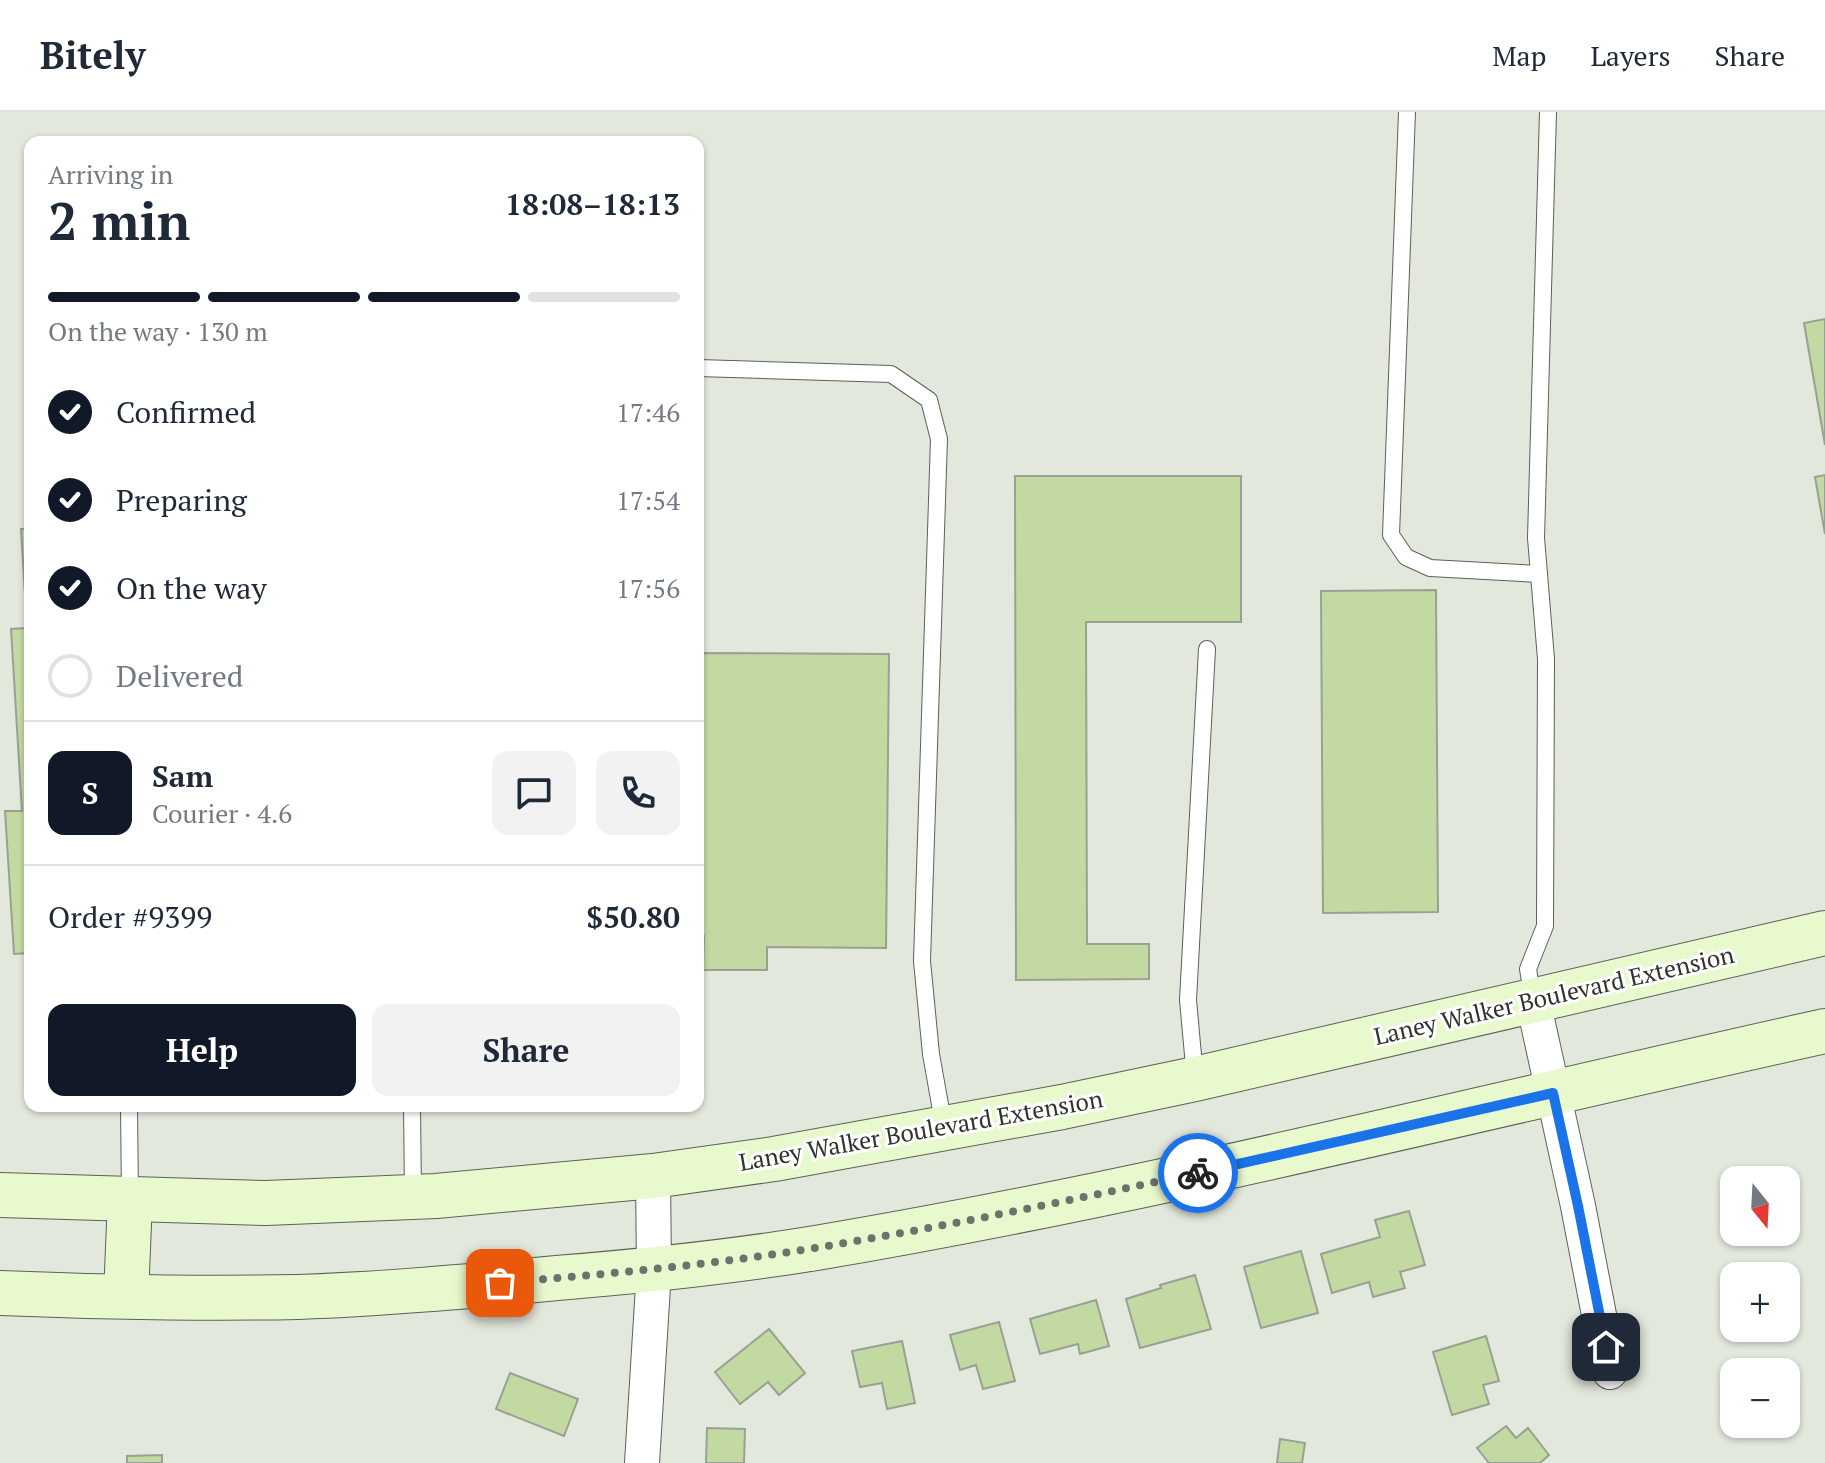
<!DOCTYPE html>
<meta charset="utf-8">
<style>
:root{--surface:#fff;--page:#f2f2f3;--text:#1f2937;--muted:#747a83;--line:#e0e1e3;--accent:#111827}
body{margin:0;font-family:"PT Serif",serif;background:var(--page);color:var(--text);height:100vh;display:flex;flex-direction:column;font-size:30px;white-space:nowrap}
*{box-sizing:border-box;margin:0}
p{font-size:26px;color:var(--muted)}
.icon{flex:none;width:44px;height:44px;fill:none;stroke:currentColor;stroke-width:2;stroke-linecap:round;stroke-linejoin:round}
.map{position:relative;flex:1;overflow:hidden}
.panel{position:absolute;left:24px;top:24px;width:680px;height:976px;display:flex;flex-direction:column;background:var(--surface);border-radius:16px;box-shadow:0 2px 6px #0004}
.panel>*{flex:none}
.needle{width:52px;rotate:162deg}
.buttons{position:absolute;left:1720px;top:1054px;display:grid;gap:16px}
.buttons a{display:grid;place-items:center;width:80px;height:80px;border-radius:16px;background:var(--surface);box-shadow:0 2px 6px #0004;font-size:40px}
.pin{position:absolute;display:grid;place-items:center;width:68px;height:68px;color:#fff;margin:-34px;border-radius:16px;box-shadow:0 4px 12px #0006}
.courier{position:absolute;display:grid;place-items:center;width:80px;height:80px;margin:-40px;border:6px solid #1a73e8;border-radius:50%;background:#fff;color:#222;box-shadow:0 2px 10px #0007}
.headline em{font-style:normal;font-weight:600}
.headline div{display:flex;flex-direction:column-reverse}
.headline{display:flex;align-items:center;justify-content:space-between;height:136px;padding:0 24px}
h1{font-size:52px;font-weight:600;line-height:60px}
.bar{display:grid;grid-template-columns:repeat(4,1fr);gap:12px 8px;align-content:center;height:96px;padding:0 24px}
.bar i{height:10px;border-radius:6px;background:var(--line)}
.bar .current{background:var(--accent)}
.bar p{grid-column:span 4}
.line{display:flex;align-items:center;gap:20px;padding:0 24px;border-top:2px solid var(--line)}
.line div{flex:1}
.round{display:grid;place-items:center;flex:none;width:84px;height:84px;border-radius:16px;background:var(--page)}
ol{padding:0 24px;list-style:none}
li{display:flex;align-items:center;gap:24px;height:88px}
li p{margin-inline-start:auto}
li .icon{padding:8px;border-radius:50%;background:var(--accent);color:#fff;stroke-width:4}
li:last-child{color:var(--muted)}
li i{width:44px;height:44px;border:4px solid var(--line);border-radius:50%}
.button{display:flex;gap:16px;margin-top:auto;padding:16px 24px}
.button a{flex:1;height:92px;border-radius:16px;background:var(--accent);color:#fff;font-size:32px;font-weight:600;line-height:92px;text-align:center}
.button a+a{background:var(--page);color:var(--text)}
header{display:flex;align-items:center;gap:48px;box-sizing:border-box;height:112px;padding:0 40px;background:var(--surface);border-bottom:2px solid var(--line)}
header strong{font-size:38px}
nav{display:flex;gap:44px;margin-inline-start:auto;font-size:28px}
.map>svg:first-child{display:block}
.building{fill:#c2daa1;stroke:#9ba095;stroke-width:2}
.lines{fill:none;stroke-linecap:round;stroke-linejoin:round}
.lane-casing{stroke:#5c6157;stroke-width:18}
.street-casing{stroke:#5c6157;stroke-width:36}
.secondary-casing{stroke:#5c6157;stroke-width:46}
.lane{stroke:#fff;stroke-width:16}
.street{stroke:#fff;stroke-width:34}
.secondary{stroke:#e9f9ce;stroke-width:44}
.done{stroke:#6f726b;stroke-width:8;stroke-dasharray:0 14.4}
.route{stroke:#1a73e8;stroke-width:10}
.labels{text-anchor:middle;stroke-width:6;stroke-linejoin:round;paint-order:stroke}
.street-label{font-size:24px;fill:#31332e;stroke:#fff}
</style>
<header>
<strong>Bitely</strong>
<nav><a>Map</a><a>Layers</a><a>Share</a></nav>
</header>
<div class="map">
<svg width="1825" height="1351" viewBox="0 0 1825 1351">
<rect width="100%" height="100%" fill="#e3e8dc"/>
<!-- building -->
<g class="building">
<polygon points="1825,207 1825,333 1804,211"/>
<polygon points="1825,363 1825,422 1815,365"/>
<polygon points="1015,364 1241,364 1241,510 1086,510 1087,832 1149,832 1149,867 1016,868"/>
<polygon points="21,417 30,417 30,841 14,842 5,699 22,699 11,517 27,516"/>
<polygon points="1436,478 1438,800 1323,801 1321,479"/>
<polygon points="698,541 889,542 886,836 767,835 767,858 703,858 704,824 698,824"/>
<polygon points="1409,1099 1425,1153 1400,1160 1405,1176 1373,1185 1369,1170 1332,1181 1321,1142 1380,1125 1375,1108"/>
<polygon points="1301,1139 1318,1201 1261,1216 1244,1155"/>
<polygon points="1195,1163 1211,1217 1140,1236 1126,1187 1161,1176 1160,1173"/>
<polygon points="1096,1188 1109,1234 1080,1242 1078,1232 1040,1242 1030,1207"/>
<polygon points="999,1210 1015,1269 983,1277 976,1253 960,1258 950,1223"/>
<polygon points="769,1217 805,1261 779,1283 768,1270 740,1292 715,1260"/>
<polygon points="1486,1224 1499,1269 1483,1273 1489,1292 1452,1303 1433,1240"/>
<polygon points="902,1229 915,1291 887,1297 882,1271 860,1275 852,1239"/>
<polygon points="510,1261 578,1287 564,1324 496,1297"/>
<polygon points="1506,1314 1516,1326 1528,1316 1549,1343 1540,1351 1489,1351 1477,1336"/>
<polygon points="707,1316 745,1317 744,1351 706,1351"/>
<polygon points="1280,1327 1305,1331 1302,1351 1277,1351"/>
<polygon points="162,1343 162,1351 127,1351 127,1344"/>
</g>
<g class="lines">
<!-- lane casing -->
<g class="lane-casing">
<g id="lane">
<polyline points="1407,0 1391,423 1406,445 1430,456 1539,462"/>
<polyline points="698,256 891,262 929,288 939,327 922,849 931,942 944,1015"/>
<polyline points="1533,887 1528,857 1545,814 1546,547 1536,426 1548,0"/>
<polyline points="1195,965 1188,888 1207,537"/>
<polyline points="129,994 130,1086"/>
<polyline points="412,994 413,1084"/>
</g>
</g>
<!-- street casing -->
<g class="street-casing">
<g id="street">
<polyline points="1533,889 1578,1094 1610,1260"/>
<polyline points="642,1351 654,1158 653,1064"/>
</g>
</g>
<!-- secondary casing -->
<g class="secondary-casing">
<g id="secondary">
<polyline points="0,1083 266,1091 436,1084 653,1064 774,1047 1062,995 1195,967 1825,821"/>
<path d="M0,1181c99,4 199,6 298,4 86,-3 173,-11 259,-19 87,-7 173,-16 259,-30 339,-57 673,-143 1009,-217"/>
<polyline points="126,1184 130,1088"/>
</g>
</g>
<!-- lane -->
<use href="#lane" class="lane"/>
<!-- street -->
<use href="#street" class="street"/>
<!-- secondary -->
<use href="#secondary" class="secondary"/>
</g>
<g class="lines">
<!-- done -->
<path class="done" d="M500,1171c105,-9 211,-18 315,-35 128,-21 256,-48 383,-75"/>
<!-- route -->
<polyline class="route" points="1198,1061 1553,981 1578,1094 1606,1235"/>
</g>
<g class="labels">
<!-- street labels -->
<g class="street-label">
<text transform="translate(1554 884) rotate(-13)" y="8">Laney Walker Boulevard Extension</text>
<text transform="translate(921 1019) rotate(-10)" y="8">Laney Walker Boulevard Extension</text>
</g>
</g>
</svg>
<div class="buttons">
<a><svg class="needle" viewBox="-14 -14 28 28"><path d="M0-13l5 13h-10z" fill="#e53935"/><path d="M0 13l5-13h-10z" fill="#747a83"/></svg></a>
<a>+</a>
<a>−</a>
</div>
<div class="pin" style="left:500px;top:1171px;background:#ea580c"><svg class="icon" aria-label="bag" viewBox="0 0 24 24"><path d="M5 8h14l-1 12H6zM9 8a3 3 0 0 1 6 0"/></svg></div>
<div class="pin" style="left:1606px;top:1235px;background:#1f2937"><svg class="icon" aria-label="home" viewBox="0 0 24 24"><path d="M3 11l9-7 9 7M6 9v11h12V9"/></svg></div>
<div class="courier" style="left:1198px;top:1061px"><svg class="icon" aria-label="bike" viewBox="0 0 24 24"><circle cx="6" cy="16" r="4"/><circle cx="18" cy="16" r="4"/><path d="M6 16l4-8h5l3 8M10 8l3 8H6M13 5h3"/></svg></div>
<section class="panel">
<div class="headline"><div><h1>2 min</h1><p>Arriving in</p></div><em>18:08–18:13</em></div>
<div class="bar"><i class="current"></i><i class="current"></i><i class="current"></i><i></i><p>On the way · 130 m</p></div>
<ol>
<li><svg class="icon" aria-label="check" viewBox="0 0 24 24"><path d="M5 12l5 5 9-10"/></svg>Confirmed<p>17:46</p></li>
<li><svg class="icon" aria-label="check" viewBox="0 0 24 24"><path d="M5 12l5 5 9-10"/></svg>Preparing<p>17:54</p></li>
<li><svg class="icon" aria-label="check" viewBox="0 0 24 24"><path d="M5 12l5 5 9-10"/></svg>On the way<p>17:56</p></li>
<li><i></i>Delivered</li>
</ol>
<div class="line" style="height:144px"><b class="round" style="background:var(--accent);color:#fff">S</b><div><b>Sam</b><p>Courier · 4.6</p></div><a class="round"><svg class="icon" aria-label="chat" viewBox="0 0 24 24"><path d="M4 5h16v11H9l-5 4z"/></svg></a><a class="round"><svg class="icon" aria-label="phone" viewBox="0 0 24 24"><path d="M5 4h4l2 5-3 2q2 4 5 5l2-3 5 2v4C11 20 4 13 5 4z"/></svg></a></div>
<div class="line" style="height:104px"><div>Order #9399</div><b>$50.80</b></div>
<div class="button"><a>Help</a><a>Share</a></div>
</section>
</div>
